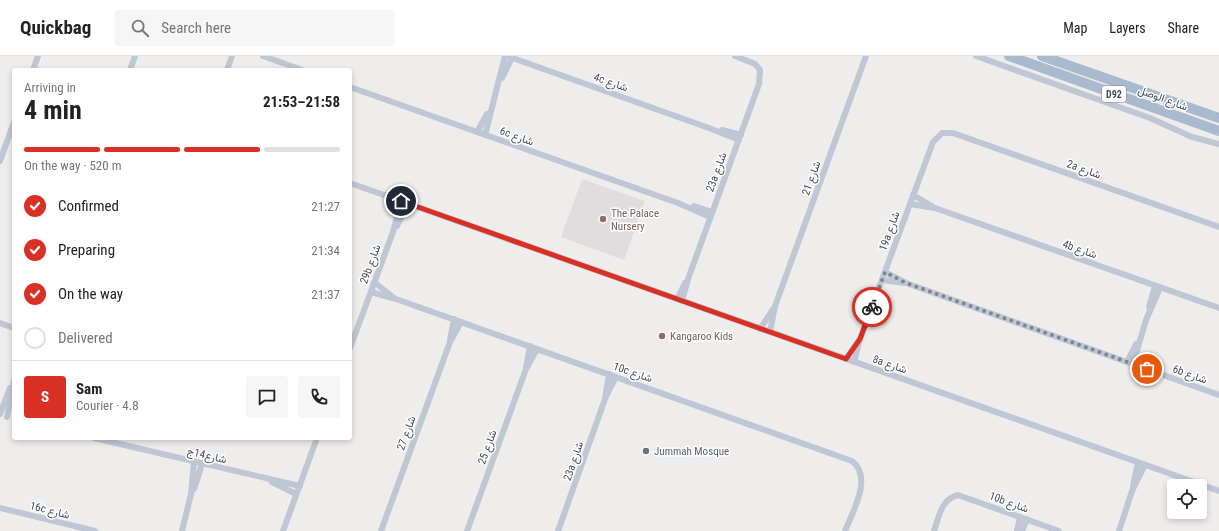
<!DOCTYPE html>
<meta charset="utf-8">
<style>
:root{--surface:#fff;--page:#f6f6f6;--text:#222;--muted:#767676;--line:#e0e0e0;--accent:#d93025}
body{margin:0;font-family:"Roboto Condensed",Vazirmatn,sans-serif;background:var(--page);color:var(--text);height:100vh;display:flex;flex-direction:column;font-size:15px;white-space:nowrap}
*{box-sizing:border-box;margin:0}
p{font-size:13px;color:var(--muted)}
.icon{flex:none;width:22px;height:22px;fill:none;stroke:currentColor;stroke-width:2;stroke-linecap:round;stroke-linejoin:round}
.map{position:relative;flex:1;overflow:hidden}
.side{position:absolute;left:12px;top:12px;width:340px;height:372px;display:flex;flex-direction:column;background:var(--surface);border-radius:4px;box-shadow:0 2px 6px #0003}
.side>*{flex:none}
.controls{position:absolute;left:1167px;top:423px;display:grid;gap:8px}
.controls a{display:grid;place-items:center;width:40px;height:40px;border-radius:4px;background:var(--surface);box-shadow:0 2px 6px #0003;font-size:20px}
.pin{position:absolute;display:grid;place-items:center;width:34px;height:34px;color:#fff;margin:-17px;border:2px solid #fff;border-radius:50%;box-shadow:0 1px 4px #0007}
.courier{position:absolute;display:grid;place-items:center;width:40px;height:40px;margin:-20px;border:3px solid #d93025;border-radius:50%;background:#fff;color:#222;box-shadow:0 1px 5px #0007}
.head em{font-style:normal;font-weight:700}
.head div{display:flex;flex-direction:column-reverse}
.head{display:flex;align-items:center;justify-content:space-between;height:68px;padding:0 12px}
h1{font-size:26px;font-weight:700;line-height:30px}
.bar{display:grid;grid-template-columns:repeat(4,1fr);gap:6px 4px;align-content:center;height:48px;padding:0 12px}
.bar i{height:5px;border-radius:3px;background:var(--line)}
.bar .active{background:var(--accent)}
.bar p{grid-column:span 4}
.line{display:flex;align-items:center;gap:10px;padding:0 12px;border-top:1px solid var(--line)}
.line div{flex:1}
.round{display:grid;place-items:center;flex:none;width:42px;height:42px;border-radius:4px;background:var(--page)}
ol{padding:0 12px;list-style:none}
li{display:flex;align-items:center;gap:12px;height:44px}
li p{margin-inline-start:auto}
li .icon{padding:4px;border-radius:50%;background:var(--accent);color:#fff;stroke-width:4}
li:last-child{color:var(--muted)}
li i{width:22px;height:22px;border:2px solid var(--line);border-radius:50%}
header{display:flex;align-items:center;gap:24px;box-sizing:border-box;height:56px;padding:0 20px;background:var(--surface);border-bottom:1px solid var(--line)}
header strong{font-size:19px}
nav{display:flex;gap:22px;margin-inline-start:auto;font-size:14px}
.search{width:280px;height:36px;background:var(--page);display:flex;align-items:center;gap:10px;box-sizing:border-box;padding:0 14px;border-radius:4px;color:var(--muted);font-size:15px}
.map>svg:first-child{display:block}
.education{fill:#e0ddde}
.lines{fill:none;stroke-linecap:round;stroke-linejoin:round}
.minor{stroke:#bec7d3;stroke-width:6}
.primary{stroke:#a9b9ce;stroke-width:10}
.done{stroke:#7f858e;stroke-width:4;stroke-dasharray:0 7.2}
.route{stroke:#d93025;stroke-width:5}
.education-dot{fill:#8d6e63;stroke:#fff;stroke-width:1.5}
.worship-dot{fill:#6b7280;stroke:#fff;stroke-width:1.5}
.labels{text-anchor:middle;stroke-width:3;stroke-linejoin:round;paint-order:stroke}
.shield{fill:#fff;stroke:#7b838c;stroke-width:1}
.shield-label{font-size:10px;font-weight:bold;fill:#434e5b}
.street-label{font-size:11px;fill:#434e5b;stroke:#fff}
.education-label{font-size:11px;fill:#785e54;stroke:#fff;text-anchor:start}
.worship-label{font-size:11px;fill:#5b616d;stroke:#fff;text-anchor:start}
</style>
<header>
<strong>Quickbag</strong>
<div class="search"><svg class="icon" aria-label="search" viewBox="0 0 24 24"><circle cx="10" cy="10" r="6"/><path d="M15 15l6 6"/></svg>Search here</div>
<nav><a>Map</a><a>Layers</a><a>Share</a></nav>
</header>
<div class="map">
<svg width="1219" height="475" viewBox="0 0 1219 475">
<rect width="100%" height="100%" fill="#efecec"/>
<!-- education -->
<polygon class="education" points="582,123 645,145 624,204 561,181"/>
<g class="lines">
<!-- minor -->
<g class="minor">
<polyline points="263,0 302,14"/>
<polyline points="507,0 709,72 739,84"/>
<polyline points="976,0 1150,62 1192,81 1219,88"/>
<polyline points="33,14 38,0"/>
<polyline points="130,14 135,0"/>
<polyline points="227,14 232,0"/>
<polyline points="502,22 512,2"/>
<polyline points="350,31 678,147 710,161"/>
<polyline points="722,74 741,79"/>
<polyline points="477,76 487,58"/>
<polyline points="485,79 505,0"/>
<polyline points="0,105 14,66"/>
<polyline points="350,127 1219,435"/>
<polyline points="913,139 932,150"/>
<polyline points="910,148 935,152 1219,252"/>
<polyline points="694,150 712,156"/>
<polyline points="397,170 408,147"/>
<polyline points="885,216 906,227 1219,339"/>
<polyline points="882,224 905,227"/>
<polyline points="374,226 394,242"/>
<path d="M371,236l25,7 456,162c21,16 1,50 -7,70"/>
<polyline points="677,243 685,227"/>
<polyline points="682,245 688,223 759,28 760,14 755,8 735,0"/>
<polyline points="1149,251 1155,230"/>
<polyline points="0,267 14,272"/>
<polyline points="760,273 774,252"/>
<polyline points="770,276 775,250 866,0"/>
<polyline points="450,284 454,263"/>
<polyline points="350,292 393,176 401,145"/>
<polyline points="846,303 859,284"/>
<polyline points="854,306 860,283 933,86 942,77 953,77 1219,171"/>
<polyline points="1127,306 1136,288"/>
<polyline points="1133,308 1146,264 1160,232"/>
<polyline points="526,312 530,290"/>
<polyline points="606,340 616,321"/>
<polyline points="0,358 10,332"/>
<polyline points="7,361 14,325"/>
<polyline points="94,382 300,430"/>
<polyline points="272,426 296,438"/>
<polyline points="1133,430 1138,407"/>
<polyline points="194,433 202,408"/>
<polyline points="0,452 95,475"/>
<polyline points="182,475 191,438 194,406"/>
<polyline points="283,475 317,382"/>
<polyline points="381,475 450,286 461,266"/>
<polyline points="467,475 526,313 537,293"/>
<polyline points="558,475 605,343 609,318"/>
<path d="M934,475c5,-14 7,-32 24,-36l101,36"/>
<polyline points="1017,475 1020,461"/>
<polyline points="1022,475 1027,463"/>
<polyline points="1119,475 1132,435 1145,409"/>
</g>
<!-- primary -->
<g class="primary">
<polyline points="1009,0 1219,75"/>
<polyline points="1042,0 1219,62"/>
</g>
</g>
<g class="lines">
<!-- done -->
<polyline class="done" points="872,251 885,216 906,227 1147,313"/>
<!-- route -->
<polyline class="route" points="401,145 846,303 860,283 872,251"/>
</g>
<!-- markers -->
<g class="education-dot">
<circle cx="603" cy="163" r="4"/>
<circle cx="662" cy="280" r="4"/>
</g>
<circle class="worship-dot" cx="646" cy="395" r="4"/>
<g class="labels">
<!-- shield labels -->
<rect class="shield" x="1102" y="30" width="24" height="16" rx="3"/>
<g class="shield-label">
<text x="1114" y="42">D92</text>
</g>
<!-- street labels -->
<g class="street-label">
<text transform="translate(611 26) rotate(19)" y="4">4c شارع</text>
<text transform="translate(1163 42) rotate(20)" y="4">شارع الوصل</text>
<text transform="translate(517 80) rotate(20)" y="4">6c شارع</text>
<text transform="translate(1084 113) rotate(20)" y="4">2a شارع</text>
<text transform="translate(716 116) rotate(-70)" y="4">23a شارع</text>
<text transform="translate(811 122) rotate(-70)" y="4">شارع 21</text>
<text transform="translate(889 175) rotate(-70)" y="4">19a شارع</text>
<text transform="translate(1080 193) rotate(19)" y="4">4b شارع</text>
<text transform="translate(370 208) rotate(-70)" y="4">29b شارع</text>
<text transform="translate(890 308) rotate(19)" y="4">8a شارع</text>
<text transform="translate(633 316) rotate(19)" y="4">10c شارع</text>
<text transform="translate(1190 318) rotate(20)" y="4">6b شارع</text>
<text transform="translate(406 377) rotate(-70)" y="4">شارع 27</text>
<text transform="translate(487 391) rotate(-70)" y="4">شارع 25</text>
<text transform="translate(207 399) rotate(13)" y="4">شارع14ج</text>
<text transform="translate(573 405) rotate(-71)" y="4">23a شارع</text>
<text transform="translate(1009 446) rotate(20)" y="4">10b شارع</text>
<text transform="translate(50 454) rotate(14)" y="4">16c شارع</text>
</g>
<!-- education labels -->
<g class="education-label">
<text x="611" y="161">The Palace<tspan x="611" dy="13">Nursery</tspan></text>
<text x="670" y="284">Kangaroo Kids</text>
</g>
<!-- worship labels -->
<g class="worship-label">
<text x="654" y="399">Jummah Mosque</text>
</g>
</g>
</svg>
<div class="controls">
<a><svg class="icon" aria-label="locate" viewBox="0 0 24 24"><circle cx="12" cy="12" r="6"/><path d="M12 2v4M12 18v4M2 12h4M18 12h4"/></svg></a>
</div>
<div class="pin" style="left:1147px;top:313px;background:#ea580c"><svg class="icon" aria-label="bag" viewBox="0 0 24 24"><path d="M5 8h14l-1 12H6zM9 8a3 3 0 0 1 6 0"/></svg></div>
<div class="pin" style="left:401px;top:145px;background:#1f2937"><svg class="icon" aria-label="home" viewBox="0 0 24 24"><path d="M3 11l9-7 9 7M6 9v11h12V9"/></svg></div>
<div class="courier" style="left:872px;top:251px"><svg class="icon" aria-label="bike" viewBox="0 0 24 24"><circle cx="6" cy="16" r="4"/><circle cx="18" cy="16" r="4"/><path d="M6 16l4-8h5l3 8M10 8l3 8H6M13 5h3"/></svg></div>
<section class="side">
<div class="head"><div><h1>4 min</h1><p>Arriving in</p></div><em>21:53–21:58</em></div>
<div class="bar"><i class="active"></i><i class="active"></i><i class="active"></i><i></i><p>On the way · 520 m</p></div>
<ol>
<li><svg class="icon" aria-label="check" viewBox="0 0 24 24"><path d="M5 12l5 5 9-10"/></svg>Confirmed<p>21:27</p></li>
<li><svg class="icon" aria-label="check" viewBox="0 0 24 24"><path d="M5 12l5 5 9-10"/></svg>Preparing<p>21:34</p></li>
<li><svg class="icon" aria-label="check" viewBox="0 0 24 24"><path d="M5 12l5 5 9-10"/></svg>On the way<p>21:37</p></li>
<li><i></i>Delivered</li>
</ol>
<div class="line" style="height:72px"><b class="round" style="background:var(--accent);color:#fff">S</b><div><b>Sam</b><p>Courier · 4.8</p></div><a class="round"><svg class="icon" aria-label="chat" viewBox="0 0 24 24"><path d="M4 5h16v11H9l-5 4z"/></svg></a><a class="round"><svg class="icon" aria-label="phone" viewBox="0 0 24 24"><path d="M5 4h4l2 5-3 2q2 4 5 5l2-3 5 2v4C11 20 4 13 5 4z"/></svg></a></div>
</section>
</div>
